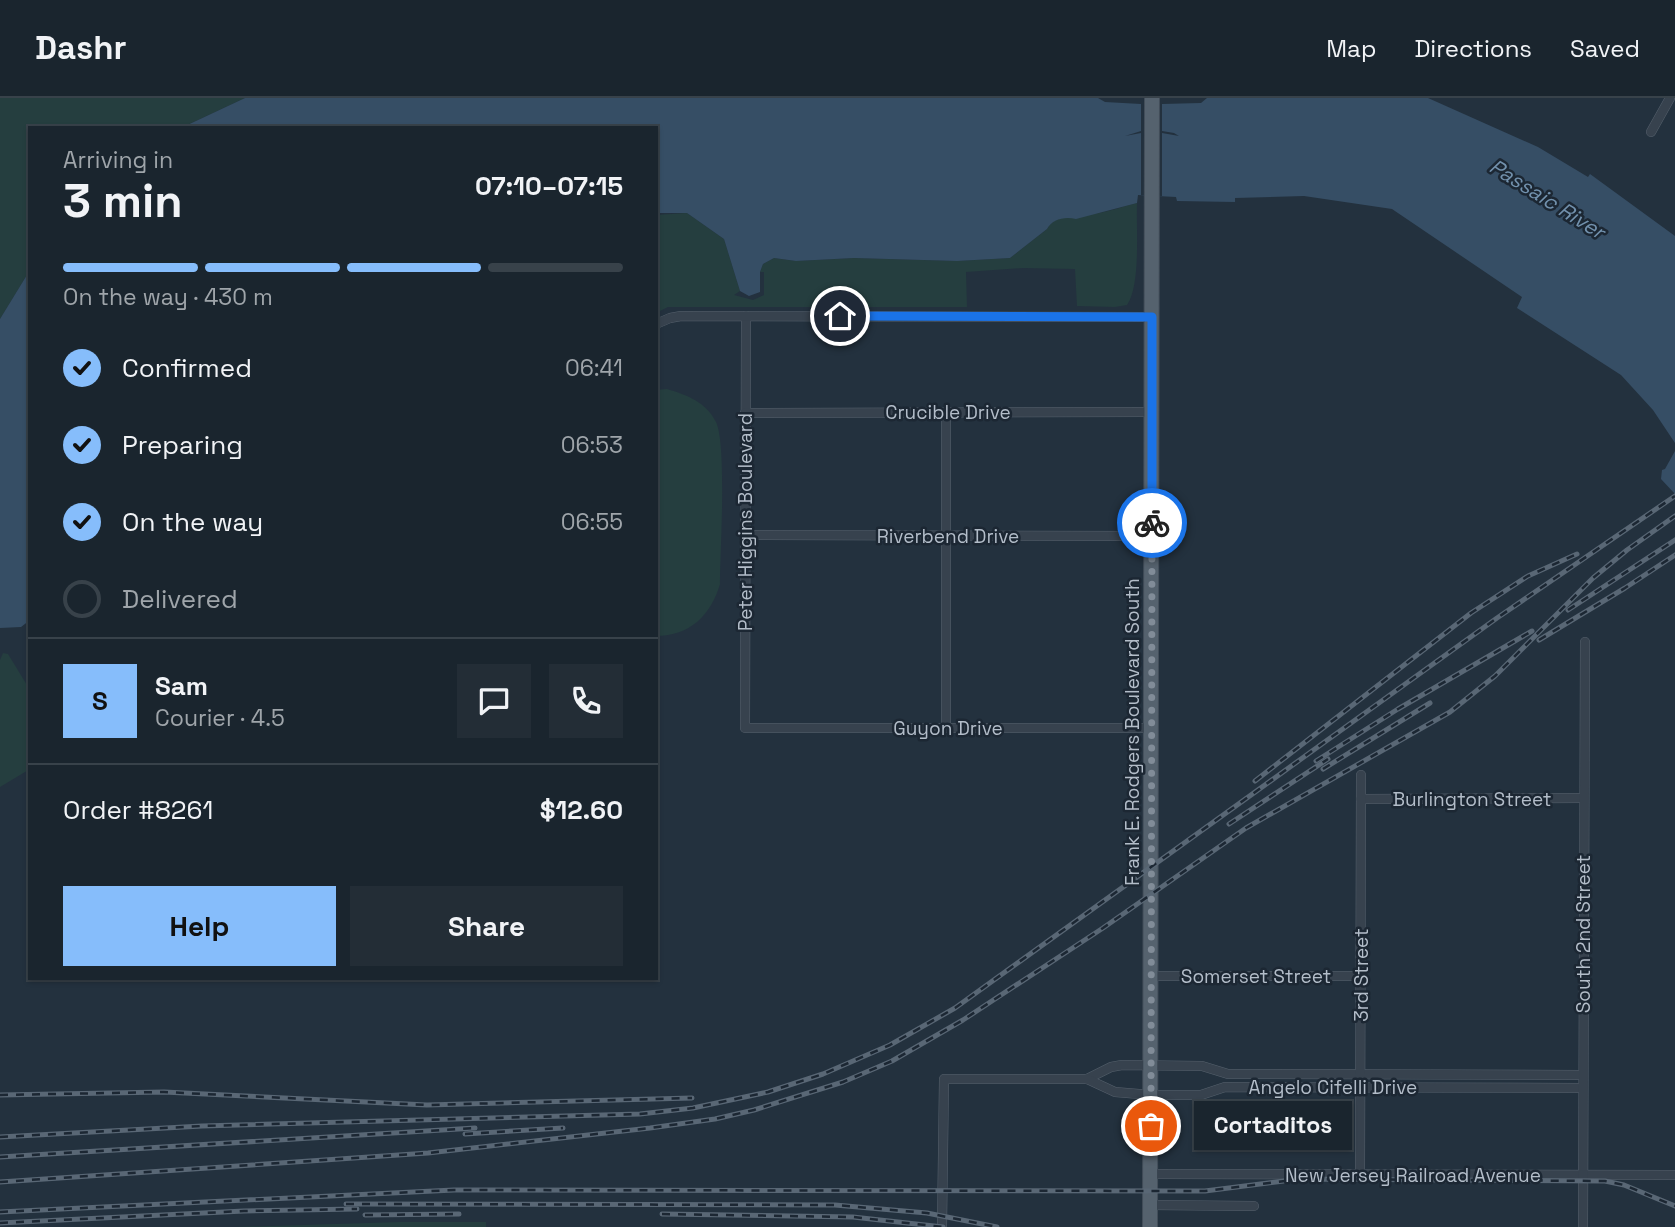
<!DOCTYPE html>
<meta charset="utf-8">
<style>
:root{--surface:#1a252e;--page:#232d36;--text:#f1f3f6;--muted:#9fa5aa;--line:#38424a;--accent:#86bdfb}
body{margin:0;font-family:"Space Grotesk",sans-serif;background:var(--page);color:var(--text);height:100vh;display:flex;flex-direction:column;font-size:26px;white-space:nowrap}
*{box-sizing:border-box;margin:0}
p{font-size:23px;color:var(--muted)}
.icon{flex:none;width:38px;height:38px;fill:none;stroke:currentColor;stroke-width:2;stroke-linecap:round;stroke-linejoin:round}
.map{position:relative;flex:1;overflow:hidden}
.drawer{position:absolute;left:28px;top:28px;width:630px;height:854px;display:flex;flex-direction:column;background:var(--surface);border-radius:0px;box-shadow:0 2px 5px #0004,0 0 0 2px var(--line)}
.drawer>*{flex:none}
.pin{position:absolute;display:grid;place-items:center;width:60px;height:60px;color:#fff;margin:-30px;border:4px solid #fff;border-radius:50%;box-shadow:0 2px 7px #0007}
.courier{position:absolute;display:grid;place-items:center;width:70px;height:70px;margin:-35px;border:5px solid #1a73e8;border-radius:50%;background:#fff;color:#222;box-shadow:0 2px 9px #0007}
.bubble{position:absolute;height:49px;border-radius:0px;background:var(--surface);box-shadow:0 2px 5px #0004,0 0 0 2px var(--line);font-size:23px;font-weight:800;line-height:49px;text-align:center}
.headline em{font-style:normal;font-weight:800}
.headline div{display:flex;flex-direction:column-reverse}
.headline{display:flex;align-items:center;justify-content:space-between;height:119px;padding:0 35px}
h1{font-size:46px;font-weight:800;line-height:52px}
.bar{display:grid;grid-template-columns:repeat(4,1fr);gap:10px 7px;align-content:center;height:84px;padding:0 35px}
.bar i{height:9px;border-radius:5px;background:var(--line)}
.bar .active{background:var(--accent)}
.bar p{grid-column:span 4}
.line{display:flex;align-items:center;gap:18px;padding:0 35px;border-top:2px solid var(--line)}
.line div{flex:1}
.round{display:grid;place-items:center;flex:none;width:74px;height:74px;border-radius:0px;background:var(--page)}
ol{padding:0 35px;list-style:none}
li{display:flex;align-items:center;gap:21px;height:77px}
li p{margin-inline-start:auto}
li .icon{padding:7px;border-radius:50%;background:var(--accent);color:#111;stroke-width:4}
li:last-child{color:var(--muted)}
li i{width:38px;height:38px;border:4px solid var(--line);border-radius:50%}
.button{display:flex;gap:14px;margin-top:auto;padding:14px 35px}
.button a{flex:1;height:80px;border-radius:0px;background:var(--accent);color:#111;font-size:28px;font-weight:800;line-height:80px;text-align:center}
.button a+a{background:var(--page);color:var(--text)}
header{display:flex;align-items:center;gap:42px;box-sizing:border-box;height:98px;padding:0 35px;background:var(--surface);border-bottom:2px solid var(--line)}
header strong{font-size:33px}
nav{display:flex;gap:38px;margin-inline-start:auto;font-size:24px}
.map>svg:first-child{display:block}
.green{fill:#253e3f}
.water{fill:#364e65}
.pier{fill:#23313e}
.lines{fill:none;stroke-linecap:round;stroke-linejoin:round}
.street-casing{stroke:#55606c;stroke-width:10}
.primary-casing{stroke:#434e5a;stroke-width:16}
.street{stroke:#37424e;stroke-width:9}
.primary{stroke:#55626e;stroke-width:14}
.rail-casing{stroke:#596775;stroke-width:5}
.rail{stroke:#1c2733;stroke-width:2.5;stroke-dasharray:8;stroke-linecap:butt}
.done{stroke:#818c98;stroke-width:7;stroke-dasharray:0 12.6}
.route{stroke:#1a73e8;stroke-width:9}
.labels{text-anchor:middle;stroke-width:5;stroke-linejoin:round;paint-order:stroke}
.street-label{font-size:19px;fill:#b3bdc9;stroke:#1c2733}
.water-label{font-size:21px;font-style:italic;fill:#7291ad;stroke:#1c2733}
</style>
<header>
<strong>Dashr</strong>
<nav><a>Map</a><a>Directions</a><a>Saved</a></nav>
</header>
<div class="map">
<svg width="1675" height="1129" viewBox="0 0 1675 1129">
<rect width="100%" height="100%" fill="#23313e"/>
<!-- green -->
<g class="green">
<polygon points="0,0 245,0 181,30 30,30 30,172 0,221"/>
<path d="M1137,105c-1,25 4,82 -10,102l-12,2 -38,-1 -2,-37 -52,-1 -57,4 1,35h-299l-12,6v-98l31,-2 37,26 16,52 -6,4 19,5 11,-5v-23h-4l3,-8 11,-6 22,3 58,-3 103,3 53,-3 37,-29c8,-16 36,-14 52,-16 12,-2 25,-7 38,-10z"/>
<path d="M667,291c20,6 39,13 49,33 11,23 4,131 4,162 -9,31 -30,52 -64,52v-246z"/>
<polygon points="3,555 8,556 30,592 30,671 0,689 0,562"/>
<polygon points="400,1124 486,1124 486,1129 234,1129"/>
</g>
<!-- water -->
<g class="water">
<path d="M245,0h1183l110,49 50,30 2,-3 85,62v207l-22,-33 -32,-35 -104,-67 5,-11 -130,-88 -88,-13 -69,2v4l-58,-1 -1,-4 -38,-2 -1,8 -61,16c-11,-3 -24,0 -29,10l-37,29 -53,3 -103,-3 -58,3 -22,-3 -11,6 -3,8v20l-11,4 -9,-5 -16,-52 -37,-26h-31v-85h-475z"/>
<polygon points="30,172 30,522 21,529 0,530 0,221"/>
<polygon points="1675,353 1675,396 1661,381 1662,372 1665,371"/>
</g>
<!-- pier -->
<polygon class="pier" points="1098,0 1207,0 1201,5 1162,6 1162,33 1174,35 1179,38 1162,35 1162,98 1141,97 1141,35 1125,38 1141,33 1141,6 1105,4"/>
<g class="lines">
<!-- street casing -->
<g class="street-casing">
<g id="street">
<polyline points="1651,34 1670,0"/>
<polyline points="746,218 745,630 1151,630"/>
<polyline points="656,226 670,220 681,218 1152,219"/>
<polyline points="745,315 1151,314"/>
<polyline points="746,437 1151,438"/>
<polyline points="946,630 946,314"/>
<polyline points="1361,701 1584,700"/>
<polyline points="1152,878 1361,878"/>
<polyline points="1087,981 1111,969 1122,967 1202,968 1228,976 1583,977"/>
<polyline points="1151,1076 1675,1077"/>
<polyline points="1360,1077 1361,677"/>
<polyline points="1150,1107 1254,1108"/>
<polyline points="942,1129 944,981 1087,981 1115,994 1151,997 1201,997 1225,989 1583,990"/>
<polyline points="1583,1129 1585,544"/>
</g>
</g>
<!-- primary casing -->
<g class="primary-casing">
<polyline id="primary" points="1150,1129 1152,0"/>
</g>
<!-- street -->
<use href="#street" class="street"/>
<!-- primary -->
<use href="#primary" class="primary"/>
<!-- rail casing -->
<g class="rail-casing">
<g id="rail">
<polyline points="1568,512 1675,442"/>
<polyline points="1539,542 1625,490 1675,457"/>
<polyline points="1316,663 1398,611 1532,533"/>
<polyline points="1323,671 1430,605"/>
<polyline points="1255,683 1471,515 1528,478 1577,456"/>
<polyline points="1229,726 1328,661"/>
<polyline points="0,997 164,994 427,1007 692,1000"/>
<polyline points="465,1036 563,1030"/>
<polyline points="0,1039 202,1028 640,1016 693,1010 768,994 823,976 890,947 955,910 1497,520 1675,398"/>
<polyline points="0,1059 475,1030"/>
<polyline points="0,1084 428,1055 650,1030 715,1021 754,1012 843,984 892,963 963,922 1103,830 1246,730 1450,614 1495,578 1593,480 1627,452 1675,418"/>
<polyline points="346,1106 835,1107 927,1115 997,1129"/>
<polyline points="0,1114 454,1092 1205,1093 1300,1081 1605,1083 1624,1087 1675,1108"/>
<polyline points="662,1116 853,1119 943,1129"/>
<polyline points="365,1117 459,1116"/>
<polyline points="0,1125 244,1113 357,1111"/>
</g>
</g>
<!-- rail -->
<use href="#rail" class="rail"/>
</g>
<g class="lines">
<!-- done -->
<polyline class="done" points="1151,1028 1152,425"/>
<!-- route -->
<polyline class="route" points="840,218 1152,219 1152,425"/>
</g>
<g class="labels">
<!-- street labels -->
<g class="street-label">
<text x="948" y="321">Crucible Drive</text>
<text transform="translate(745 424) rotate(-90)" y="7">Peter Higgins Boulevard</text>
<text x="948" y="445">Riverbend Drive</text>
<text x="948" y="637">Guyon Drive</text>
<text transform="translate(1132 634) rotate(-90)" y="7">Frank E. Rodgers Boulevard South</text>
<text x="1472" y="708">Burlington Street</text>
<text transform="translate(1583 836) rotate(-90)" y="7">South 2nd Street</text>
<text transform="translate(1361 877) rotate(-90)" y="7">3rd Street</text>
<text x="1256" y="885">Somerset Street</text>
<text x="1333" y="996">Angelo Cifelli Drive</text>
<text x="1413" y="1084">New Jersey Railroad Avenue</text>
</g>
<!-- water labels -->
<g class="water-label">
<text transform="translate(1547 101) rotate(32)" y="7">Passaic River</text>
</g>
</g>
</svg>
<div class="pin" style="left:1151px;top:1028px;background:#ea580c"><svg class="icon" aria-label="bag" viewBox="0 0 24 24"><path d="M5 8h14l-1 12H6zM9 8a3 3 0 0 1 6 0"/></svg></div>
<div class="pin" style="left:840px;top:218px;background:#1f2937"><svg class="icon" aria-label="home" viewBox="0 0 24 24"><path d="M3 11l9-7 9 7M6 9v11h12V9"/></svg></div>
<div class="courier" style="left:1152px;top:425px"><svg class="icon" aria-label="bike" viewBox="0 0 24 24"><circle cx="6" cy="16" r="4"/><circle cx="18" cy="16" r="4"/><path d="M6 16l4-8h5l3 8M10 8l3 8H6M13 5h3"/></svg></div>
<div class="bubble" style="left:1194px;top:1003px;width:158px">Cortaditos</div>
<section class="drawer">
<div class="headline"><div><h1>3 min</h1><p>Arriving in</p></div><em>07:10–07:15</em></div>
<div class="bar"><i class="active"></i><i class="active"></i><i class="active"></i><i></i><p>On the way · 430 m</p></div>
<ol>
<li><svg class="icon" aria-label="check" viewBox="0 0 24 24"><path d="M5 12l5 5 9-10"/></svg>Confirmed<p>06:41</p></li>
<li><svg class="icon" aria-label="check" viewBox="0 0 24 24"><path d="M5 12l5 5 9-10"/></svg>Preparing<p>06:53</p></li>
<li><svg class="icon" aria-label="check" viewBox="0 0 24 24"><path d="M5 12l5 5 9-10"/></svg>On the way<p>06:55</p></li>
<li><i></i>Delivered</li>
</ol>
<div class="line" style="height:126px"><b class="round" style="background:var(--accent);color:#111">S</b><div><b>Sam</b><p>Courier · 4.5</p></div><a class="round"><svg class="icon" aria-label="chat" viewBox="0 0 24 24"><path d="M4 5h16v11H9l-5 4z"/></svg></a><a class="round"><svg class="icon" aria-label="phone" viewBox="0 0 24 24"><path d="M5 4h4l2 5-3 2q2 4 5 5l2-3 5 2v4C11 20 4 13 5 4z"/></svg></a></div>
<div class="line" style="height:91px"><div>Order #8261</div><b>$12.60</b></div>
<div class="button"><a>Help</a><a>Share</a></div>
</section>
</div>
